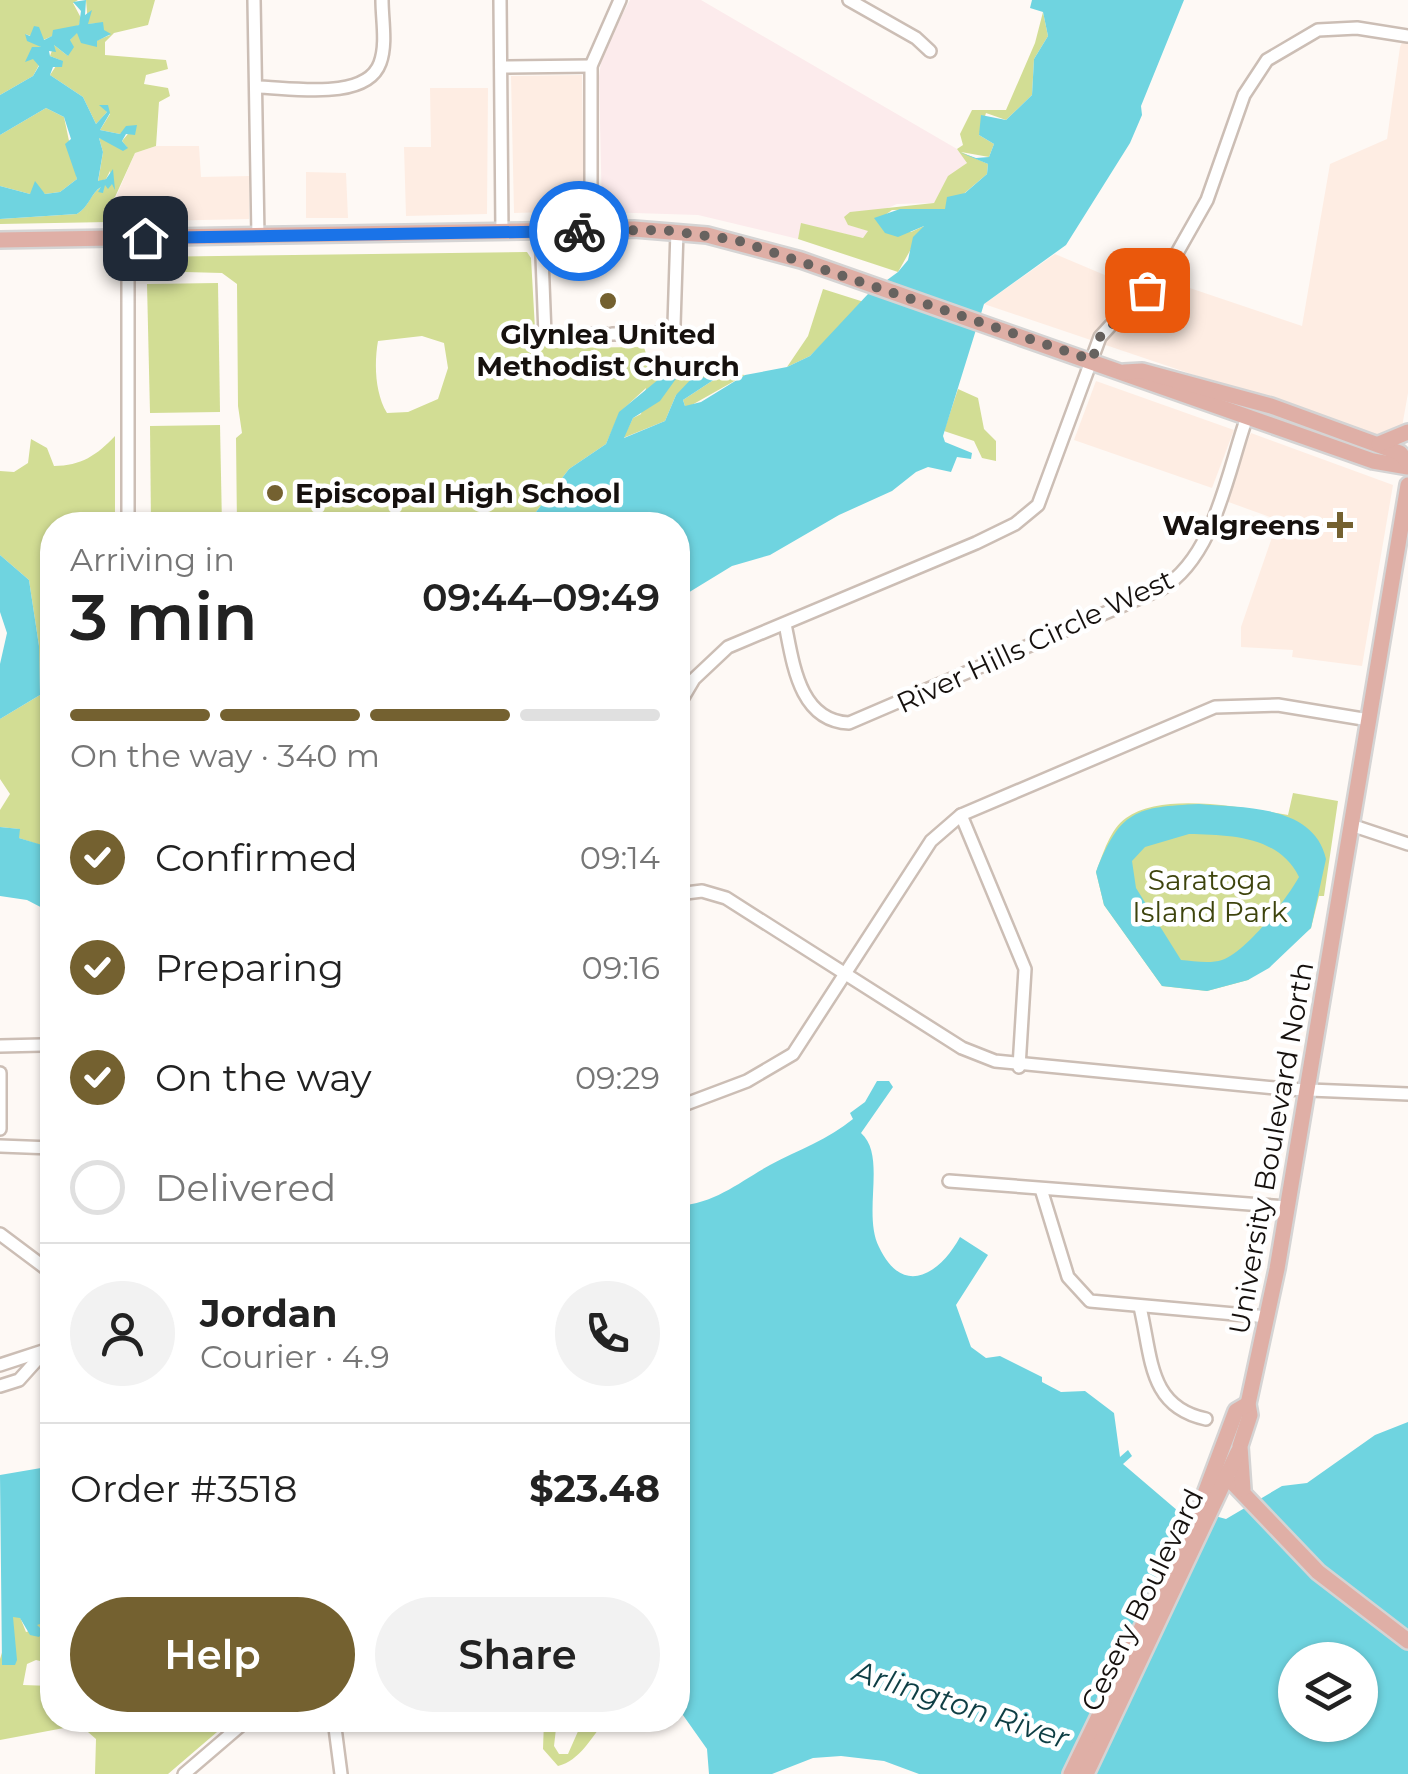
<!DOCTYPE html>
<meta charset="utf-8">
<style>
:root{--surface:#fff;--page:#f2f2f2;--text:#222;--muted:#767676;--line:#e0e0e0;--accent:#746130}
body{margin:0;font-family:Montserrat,sans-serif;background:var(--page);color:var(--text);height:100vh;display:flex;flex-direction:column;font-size:38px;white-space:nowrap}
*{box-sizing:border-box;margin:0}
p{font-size:32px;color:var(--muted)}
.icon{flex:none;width:55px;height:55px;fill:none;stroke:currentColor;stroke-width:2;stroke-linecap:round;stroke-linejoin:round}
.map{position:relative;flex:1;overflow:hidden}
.sheet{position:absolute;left:40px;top:512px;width:650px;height:1220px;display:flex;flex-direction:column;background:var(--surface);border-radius:40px;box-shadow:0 2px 8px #0004}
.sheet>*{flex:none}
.controls{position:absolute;left:1278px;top:1642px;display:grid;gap:20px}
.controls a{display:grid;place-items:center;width:100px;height:100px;border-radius:50%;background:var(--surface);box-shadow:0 2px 8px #0004;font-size:50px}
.pin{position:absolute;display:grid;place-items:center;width:85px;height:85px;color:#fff;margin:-42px;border-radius:20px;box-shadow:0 5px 15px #0006}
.courier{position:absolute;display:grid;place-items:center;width:100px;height:100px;margin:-50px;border:8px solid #1a73e8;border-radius:50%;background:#fff;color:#222;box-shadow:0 2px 12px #0007}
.headline em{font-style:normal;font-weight:600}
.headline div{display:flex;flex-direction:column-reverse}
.headline{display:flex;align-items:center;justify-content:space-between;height:170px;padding:0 30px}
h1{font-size:65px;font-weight:600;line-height:75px}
.bar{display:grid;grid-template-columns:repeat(4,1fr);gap:15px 10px;align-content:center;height:120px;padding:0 30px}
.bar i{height:12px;border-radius:8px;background:var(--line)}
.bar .current{background:var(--accent)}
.bar p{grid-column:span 4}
.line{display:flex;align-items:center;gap:25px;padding:0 30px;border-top:2px solid var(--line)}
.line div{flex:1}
.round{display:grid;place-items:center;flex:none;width:105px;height:105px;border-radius:52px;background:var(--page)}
ol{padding:0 30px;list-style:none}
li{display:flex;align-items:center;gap:30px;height:110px}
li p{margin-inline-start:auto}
li .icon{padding:10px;border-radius:50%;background:var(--accent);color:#fff;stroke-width:4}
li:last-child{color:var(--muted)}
li i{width:55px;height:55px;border:5px solid var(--line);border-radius:50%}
.action{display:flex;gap:20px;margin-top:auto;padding:20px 30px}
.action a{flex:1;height:115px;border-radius:60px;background:var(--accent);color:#fff;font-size:40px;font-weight:600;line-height:115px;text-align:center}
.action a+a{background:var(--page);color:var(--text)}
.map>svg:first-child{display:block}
.built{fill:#feede3}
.education{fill:#fcebec}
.green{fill:#d2dd94;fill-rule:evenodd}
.water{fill:#6fd4e0;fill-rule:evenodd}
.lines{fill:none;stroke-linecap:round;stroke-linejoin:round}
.minor-casing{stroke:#ccbeb5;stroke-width:16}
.major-casing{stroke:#d5d4d4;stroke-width:20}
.minor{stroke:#fff;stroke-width:11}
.major{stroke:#dfafa6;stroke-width:15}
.done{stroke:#67625f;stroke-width:10;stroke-dasharray:0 18}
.route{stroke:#1a73e8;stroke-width:12}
.poi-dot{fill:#746130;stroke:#fff;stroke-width:4}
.labels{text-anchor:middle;stroke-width:9;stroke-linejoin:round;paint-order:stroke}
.poi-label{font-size:28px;font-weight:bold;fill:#16110e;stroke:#fff}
.street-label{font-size:28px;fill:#16110e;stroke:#fff}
.park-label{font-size:28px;fill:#3e440d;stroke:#fff}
.water-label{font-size:30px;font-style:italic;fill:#0e3e44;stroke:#fff}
</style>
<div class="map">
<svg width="1408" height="1774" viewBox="0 0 1408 1774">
<rect width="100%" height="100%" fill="#fef9f5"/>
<!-- built -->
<g class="built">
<polygon points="1408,29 1408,393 1399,444 984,304 1055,254 1152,295 1166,280 1302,326 1330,164 1387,139 1400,47"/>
<polygon points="582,75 584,211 514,213 511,76"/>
<polygon points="430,88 488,88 487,214 406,216 404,147 431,147"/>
<polygon points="156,146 199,146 201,177 249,176 249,219 109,222 107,204 116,197 135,153"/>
<polygon points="306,172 346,173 348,218 306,218"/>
<polygon points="1096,381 1234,430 1212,488 1074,440"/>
<polygon points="1251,433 1393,485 1362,666 1292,657 1293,650 1241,647 1241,627 1278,520 1223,500"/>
</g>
<!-- education -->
<polygon class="education" points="630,0 701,0 957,149 967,162 963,170 948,177 934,203 897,204 848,225 869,231 863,238 802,224 798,239 698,215 602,212 599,77 602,53"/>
<!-- green -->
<g class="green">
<polygon points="0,0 78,0 73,3 81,18 79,25 43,40 25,34 41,46 33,58 39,65 33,76 0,95"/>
<path d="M86,0h69l-7,25 -34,8 -9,9v13l61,5 2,9 -22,6 -2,9 24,4 2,8 -11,6 -3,44 -21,7 -20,44 -8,7 2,18 -109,2v-5l77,-5c12,-7 13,-20 24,-27l2,5 1,-7 8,-1 -2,-13 -4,8 -8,3 5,-30 -4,-14 28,9 -5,-6 11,-13 -13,6 -20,-4 10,-16 -5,-7 2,5 -11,12 -13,-27 -33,-22 10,-15 -10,-4 4,-11 14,11 2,-16 7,-8 14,11 19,-8 -7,-5v-7l-15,1z"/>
<polygon points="1043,12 1048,36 1034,59 1032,95 1006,120 986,113 979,135 994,144 989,157 961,152 988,164 987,174 946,209 892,210 881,218 911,232 924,226 898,272 798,239 801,223 863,238 868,231 848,225 844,217 850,212 934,203 948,176 967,163 957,149 963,145 960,134 972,110 1006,110 1035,43"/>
<polygon points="46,108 64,117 77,179 60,192 45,194 39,189 30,194 0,186 0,135"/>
<path d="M527,252l4,6 4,71 12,19 97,-1 5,17 96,11 -55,31h-5l-2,-6 32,-21 -39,16 -11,26 -42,17 10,-20 8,-4 5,-26 -26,24 -14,32 -37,25 -43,56h-289l-1,-87 6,-5 -4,-27 -1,-122 -15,-11 -74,-2 -5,-14zM422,336l22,7 4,25 -10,31 -30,13 -21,1c-12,-20 -13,-49 -9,-72z"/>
<polygon points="218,283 220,412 150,413 147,284"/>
<polygon points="823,289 864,302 810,356 787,367 808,336"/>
<polygon points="958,389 978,398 984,429 996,441 996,461 982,458 974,441 944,431"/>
<polygon points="220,425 222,525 151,525 150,426"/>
<path d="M115,436v89h-63v324l-33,-11v-9l-19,-2v-17l10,-16 -10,-15v-60l40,-24 -1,-49 -10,-66 -29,-25v-84l14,1 14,-9 3,-24 16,9 7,18c27,0 43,-11 61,-30z"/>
<path d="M1293,793l45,8 -14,95h-5l-8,32 -63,52 -41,11 -45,-5 -58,-81 -8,-33c7,-18 14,-43 30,-54 37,-27 119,-10 162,-3z"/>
<polygon points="52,1499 52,1664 36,1660 27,1664 23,1685 52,1686 52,1720 231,1720 168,1774 95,1774 96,1739 80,1725 0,1740 0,1659 13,1617 20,1617 26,1632 41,1628 7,1611 7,1599"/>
<path d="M544,1720h13l-3,26 5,8h9l15,-34h23c-14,16 -26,41 -48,46l-15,-17z"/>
</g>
<!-- water -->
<g class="water">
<path d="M86,0l-1,15 7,-5 -4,14 15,-2 1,8 7,4 -14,7v6l-16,-4 -4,-10 -7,7 4,7 -6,9 -14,-11 2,7 -7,-1 1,5 13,5 -1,6h-9l-3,8 33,22 13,27 11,-12 -8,-7h9l2,8 -10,17 20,4 6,-8 11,-1 -2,10 -9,-1 -4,7 6,7 -5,3 -24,-13 4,14 -5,29 8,-2 7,-10 2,21 -3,-6 -4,5 -3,-4 -2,8 -5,-1 3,-5c-10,6 -12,20 -24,27l-77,5v-33l30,8 5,-13 10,13 15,-2 17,-13 -12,-35 6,-5 -7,-22 -18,-9 -46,27v-40l33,-19 6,-10 -6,-7 -8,3 7,-15h9l-14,-6 -2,-7 5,2 4,-10 5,1 5,13 8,-4 1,-6 26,-5 2,-14 -8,-9z"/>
<polygon points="1032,0 1184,0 1141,106 1142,115 1130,143 1066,245 984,304 943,436 945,442 972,453 971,459 957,457 951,472 928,467 916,472 892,491 839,515 770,555 732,566 678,599 678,525 526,525 569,469 606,444 619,412 665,374 678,376 660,401 633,418 624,438 665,421 676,395 694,376 715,379 683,400 685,406 701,402 745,375 787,367 810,356 868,294 898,272 908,260 913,237 924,226 898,237 885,233 874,218 900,209 945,209 947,197 965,193 987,174 988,164 959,152 976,158 989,157 994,144 979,135 981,115 1006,120 1032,95 1034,59 1048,36 1043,12 1030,8"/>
<polygon points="0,555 29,580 39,646 40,695 0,719 0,664 7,633 0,612"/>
<path d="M1199,804c43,4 115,0 127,55l-15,69 -42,40 -21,12 -41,11 -45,-5 -58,-81 -8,-33c24,-62 40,-65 103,-68zM1189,834c42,1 90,2 110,43 -13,23 -52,74 -77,83 -12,4 -29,1 -41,0l-45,-72 -4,-27 13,-14z"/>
<polygon points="0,827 20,829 19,838 52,848 52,913 27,900 0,896"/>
<path d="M877,1081h12l4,6 -32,46c26,23 1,80 18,114 24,51 61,27 81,-10l28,18 -32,50 15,42 15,11 14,-2 42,21v5l19,10 24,-1 29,22 6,44 8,-7 4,6 -9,8 55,47 11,-2 37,10 56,-33 25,-3 68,-48 33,-13v352h-489l-35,-13 -43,-5 -28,2 -41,16h-63l-2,-25 -29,-41v-502c38,-3 61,-24 92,-41 28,-15 59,-26 83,-46l-3,-6 15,-11zM1295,1660h65v65h-65z"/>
<polygon points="52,1456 52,1620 37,1625 44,1631 39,1637 30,1635 20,1618 13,1617 17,1660 15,1665 2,1665 0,1475 41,1468 41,1458"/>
</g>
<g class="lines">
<!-- minor casing -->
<g class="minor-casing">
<g id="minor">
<polyline points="254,0 258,237"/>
<polyline points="500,0 502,233"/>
<polyline points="849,0 916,38 930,51"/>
<polyline points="501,67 591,66"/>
<path d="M256,87c32,0 110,15 124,-24 7,-19 2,-43 2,-63"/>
<polyline points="541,231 545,335 605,334"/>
<polyline points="591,231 591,66 620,0"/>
<polyline points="612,334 663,333 674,325 677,231"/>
<polyline points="128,525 128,238"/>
<path d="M785,624c8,39 14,97 64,99l312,-134c54,-32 66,-116 86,-172"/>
<polyline points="678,706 694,679 728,647 976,543 1015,524 1038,505 1100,337 1177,253 1207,200 1244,95 1267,60 1318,30 1357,28 1408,36"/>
<polyline points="961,815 1025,969 1019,1067"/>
<polyline points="1351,825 1408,844"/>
<polyline points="678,894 702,891 726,898 962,1048 995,1061 1285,1089 1408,1094"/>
<polyline points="0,1046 42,1045"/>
<polyline points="0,1073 0,1129"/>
<polyline points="678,1107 747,1081 793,1054 931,841 961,815 1215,707 1278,705 1369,720"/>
<polyline points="0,1146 52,1148"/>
<polyline points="949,1181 1287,1207"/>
<polyline points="1041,1189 1068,1277 1090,1301 1268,1317"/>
<polyline points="0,1234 52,1273"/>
<path d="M1140,1307c12,50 8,100 66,112"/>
<polyline points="0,1365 52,1348"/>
<polyline points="0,1386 19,1380 45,1351"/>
<polyline points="334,1720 341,1774"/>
<polyline points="184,1774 247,1720"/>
</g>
</g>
<!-- major casing -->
<g class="major-casing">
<g id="major">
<polyline points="0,240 634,229 707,235 801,260 1373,461 1408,467"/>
<polyline points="1124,372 1142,371 1271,406 1400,453 1408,463"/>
<polyline points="1379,444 1408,432"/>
<polyline points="1234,1484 1318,1572 1408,1641"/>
<polyline points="1243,1489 1240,1446 1250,1415 1248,1404 1277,1269 1408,485"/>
<polyline points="1071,1774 1200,1507 1236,1411 1248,1404"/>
<polyline points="1086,1774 1238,1452"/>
</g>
</g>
<!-- minor -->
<use href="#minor" class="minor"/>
<!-- major -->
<use href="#major" class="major"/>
</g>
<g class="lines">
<!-- done -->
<polyline class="done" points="579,231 664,230 736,240 1092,360 1100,337 1147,290"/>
<!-- route -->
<polyline class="route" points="145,238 579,231"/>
</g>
<!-- markers -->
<g class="poi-dot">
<circle cx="608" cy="301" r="10"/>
<circle cx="275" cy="493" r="10"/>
<path d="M1335 510h10v10h10v10h-10v10h-10v-10h-10v-10h10z"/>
</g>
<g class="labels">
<!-- poi labels -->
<g class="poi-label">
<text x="608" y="344">Glynlea United<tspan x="608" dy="32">Methodist Church</tspan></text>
<text x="295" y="503" text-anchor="start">Episcopal High School</text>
<text x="1320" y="535" text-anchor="end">Walgreens</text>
</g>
<!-- street labels -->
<g class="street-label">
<text transform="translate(1035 641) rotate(-25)" y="10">River Hills Circle West</text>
<text transform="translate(1271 1148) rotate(-80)" y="10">University Boulevard North</text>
<text transform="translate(1142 1600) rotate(-64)" y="10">Cesery Boulevard</text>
</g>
<!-- park labels -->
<g class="park-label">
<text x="1210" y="890">Saratoga<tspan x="1210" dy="32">Island Park</tspan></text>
</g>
<!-- water labels -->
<g class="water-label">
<text transform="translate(961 1705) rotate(18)" y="10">Arlington River</text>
</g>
</g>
</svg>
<div class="controls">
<a><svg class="icon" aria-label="layers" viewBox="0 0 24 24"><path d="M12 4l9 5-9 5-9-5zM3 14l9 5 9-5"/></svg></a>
</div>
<div class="pin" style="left:1147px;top:290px;background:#ea580c"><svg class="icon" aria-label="bag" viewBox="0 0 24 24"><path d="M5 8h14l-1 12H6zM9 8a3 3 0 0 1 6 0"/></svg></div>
<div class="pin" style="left:145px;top:238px;background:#1f2937"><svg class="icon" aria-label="home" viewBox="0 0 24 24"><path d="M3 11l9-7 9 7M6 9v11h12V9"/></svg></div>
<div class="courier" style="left:579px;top:231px"><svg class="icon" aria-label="bike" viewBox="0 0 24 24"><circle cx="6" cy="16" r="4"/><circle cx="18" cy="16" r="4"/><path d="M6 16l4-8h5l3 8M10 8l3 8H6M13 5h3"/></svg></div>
<section class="sheet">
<div class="headline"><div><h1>3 min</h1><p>Arriving in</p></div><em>09:44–09:49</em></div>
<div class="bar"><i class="current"></i><i class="current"></i><i class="current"></i><i></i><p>On the way · 340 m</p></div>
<ol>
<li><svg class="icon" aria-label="check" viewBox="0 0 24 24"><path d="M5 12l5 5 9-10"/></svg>Confirmed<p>09:14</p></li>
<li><svg class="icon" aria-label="check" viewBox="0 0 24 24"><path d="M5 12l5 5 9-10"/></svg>Preparing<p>09:16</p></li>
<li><svg class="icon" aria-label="check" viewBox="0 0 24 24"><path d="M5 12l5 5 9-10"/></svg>On the way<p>09:29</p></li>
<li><i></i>Delivered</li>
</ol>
<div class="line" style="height:180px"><a class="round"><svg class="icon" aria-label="person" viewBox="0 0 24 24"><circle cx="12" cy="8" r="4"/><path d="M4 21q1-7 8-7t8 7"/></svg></a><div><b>Jordan</b><p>Courier · 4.9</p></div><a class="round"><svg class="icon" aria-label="phone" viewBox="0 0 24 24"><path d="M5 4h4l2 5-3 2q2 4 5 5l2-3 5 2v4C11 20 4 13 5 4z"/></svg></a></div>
<div class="line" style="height:130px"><div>Order #3518</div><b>$23.48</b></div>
<div class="action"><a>Help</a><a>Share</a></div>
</section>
</div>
